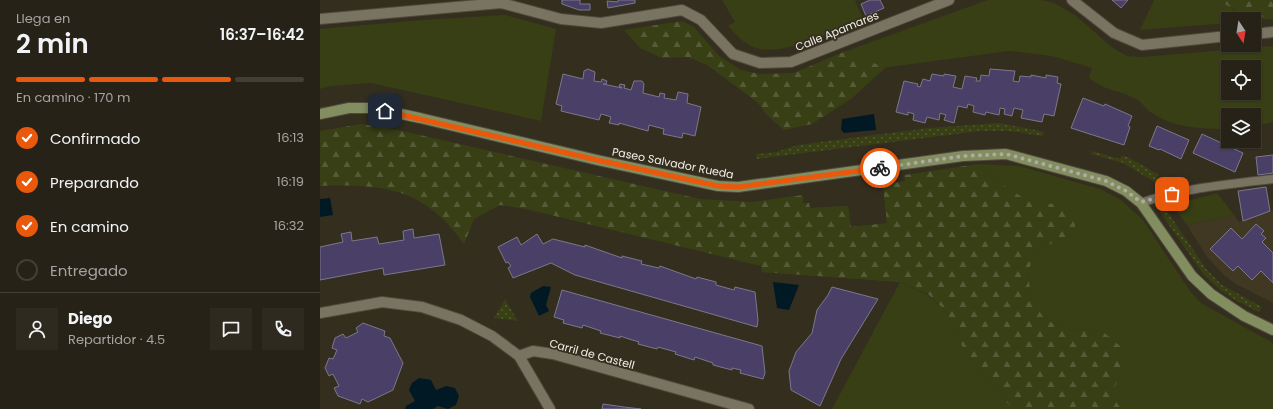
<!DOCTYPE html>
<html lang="es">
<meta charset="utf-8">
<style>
:root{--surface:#272217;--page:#2f2a20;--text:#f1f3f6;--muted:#a4a4a1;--line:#433f36;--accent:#ea580c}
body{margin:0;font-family:Poppins,sans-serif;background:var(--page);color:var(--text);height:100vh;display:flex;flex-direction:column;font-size:15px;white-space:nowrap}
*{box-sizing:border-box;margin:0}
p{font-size:13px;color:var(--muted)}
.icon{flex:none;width:22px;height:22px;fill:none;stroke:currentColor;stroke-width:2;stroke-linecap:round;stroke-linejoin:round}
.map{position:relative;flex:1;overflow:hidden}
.side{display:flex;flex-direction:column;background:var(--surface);width:320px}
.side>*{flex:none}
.needle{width:26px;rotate:168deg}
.fabs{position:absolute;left:901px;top:12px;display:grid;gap:8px}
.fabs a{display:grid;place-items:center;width:40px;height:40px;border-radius:0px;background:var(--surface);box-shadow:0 1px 3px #0004,0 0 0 1px var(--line);font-size:20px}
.pin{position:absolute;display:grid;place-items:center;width:34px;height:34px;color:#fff;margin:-17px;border-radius:8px;box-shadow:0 2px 6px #0006}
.courier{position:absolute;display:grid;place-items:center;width:40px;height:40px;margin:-20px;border:3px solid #ea580c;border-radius:50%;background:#fff;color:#222;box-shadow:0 1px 5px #0007}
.headline em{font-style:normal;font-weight:600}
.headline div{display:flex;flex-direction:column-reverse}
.headline{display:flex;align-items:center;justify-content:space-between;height:68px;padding:0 16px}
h1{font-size:26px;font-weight:600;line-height:30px}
.bar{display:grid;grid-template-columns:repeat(4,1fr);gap:6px 4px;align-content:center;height:48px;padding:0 16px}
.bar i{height:5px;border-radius:3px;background:var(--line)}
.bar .on{background:var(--accent)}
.bar p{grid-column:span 4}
.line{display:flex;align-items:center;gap:10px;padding:0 16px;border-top:1px solid var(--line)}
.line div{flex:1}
.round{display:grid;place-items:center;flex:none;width:42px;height:42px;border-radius:0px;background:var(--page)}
ol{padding:0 16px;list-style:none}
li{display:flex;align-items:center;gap:12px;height:44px}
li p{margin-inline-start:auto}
li .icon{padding:4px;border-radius:50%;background:var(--accent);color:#fff;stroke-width:4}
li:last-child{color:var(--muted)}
li i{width:22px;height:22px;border:2px solid var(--line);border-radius:50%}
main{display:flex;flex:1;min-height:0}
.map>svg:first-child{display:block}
.built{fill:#403822}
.grass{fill:#383f15;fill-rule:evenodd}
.forest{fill:url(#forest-firs)}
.garden{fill:url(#garden-dots)}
.water{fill:#001924}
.building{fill:#493f67;stroke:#7c788a}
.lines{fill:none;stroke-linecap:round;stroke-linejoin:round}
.service-casing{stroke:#4f4a3d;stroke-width:10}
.minor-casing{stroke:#4f4a3d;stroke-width:12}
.tertiary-casing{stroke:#4f4a3d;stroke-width:12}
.secondary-casing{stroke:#4f4a3d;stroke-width:12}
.service{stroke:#797362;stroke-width:8}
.minor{stroke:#797362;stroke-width:10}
.tertiary{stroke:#797362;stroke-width:10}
.secondary{stroke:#828d60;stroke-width:10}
.done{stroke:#b0aba0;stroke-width:4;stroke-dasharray:0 7.2}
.route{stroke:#ea580c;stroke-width:5}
.labels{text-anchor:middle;stroke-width:3.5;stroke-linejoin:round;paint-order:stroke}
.street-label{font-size:11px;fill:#f2eee5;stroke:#342e1f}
</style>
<main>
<section class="side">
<div class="headline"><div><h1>2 min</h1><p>Llega en</p></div><em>16:37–16:42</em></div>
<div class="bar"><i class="on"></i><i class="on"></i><i class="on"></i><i></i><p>En camino · 170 m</p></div>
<ol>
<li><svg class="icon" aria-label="check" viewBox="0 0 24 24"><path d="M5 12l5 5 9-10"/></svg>Confirmado<p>16:13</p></li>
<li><svg class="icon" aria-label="check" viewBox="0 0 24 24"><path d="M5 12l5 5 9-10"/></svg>Preparando<p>16:19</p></li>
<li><svg class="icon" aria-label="check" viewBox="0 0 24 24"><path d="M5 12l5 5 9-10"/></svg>En camino<p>16:32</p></li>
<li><i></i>Entregado</li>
</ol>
<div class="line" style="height:72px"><a class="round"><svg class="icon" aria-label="person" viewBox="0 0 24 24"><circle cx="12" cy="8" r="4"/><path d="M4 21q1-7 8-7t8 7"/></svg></a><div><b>Diego</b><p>Repartidor · 4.5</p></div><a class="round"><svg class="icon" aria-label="chat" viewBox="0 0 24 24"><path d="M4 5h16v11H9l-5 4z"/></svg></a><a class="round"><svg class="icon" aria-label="phone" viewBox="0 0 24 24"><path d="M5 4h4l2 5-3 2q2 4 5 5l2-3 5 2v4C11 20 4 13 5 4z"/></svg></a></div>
</section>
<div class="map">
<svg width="953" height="409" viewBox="0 0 953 409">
<defs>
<pattern id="forest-firs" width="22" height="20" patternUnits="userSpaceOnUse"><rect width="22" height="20" fill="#383f15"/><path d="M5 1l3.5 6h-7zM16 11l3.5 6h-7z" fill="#555b37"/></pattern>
<pattern id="garden-dots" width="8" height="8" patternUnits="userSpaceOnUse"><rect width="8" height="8" fill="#383f15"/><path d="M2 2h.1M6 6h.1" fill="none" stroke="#555b37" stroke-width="1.8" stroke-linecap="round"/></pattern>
</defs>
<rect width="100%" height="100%" fill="#342e1f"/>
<!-- built -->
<polygon class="built" points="953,210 953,303 916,284 904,275 887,257 867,225 914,215 919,222"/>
<!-- grass -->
<g class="grass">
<path d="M402,0h135l-2,1 8,17c-28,12 -83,42 -112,28 -9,-4 -16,-13 -23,-20l7,-4z"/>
<path d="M668,0h53l13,3 21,12 38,33 14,8 15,1 131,-11v76l-19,4v-11h-26v14c-27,0 -54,-1 -78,-17 -5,-4 -8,-10 -14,-13 -15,-9 -34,-8 -47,-22l3,-9 -40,-12 -43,-5 -217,29 2,-7 52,-22zM908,67h26v26h-26z"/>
<polygon points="834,0 899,0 920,14 940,20 908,19 908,23 820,30"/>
<polygon points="185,15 236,29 221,121 51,83 10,86 0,89 0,29 102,20"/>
<polygon points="658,164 699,166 780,189 801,200 823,220 870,291 881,303 953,343 953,409 801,409 791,394 801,374 780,329 746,330 724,318 712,301 708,275 714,250 754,235 737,204 710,203 670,177"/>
<polygon points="563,185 580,282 608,295 627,312 642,346 692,409 512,409 580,282 442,272 433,202 483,195 483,203 489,203 490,208 528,206 531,227 567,224"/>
<polygon points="897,193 914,215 867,225 852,205"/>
</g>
<!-- forest -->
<g class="forest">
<path d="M899,0h54v19c-22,2 -36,-7 -54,-19z"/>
<polygon points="362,21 374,27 399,56 421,70 439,74 474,73 526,51 565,68 531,99 492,124 464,130 447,115 437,102 387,65 368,57 342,58 320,48 304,30"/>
<path d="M42,124l36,6 302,69 53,3 50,-7v8h6l1,5 38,-2 3,21 36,-4 -4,-38 22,-4 -1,-6 74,-11 12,13 40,25 27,2 19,11 -2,20 -40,15 -6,25 4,26 12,17 22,12 34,-1 21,18v27l-10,20 10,15h-109l-50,-63 -15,-34 -19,-18 -28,-12 -138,-10 -1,-6 -235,-57 -26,-4 -26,14 -10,25c-40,-56 -79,-60 -144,-58v-55z"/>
</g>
<!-- garden -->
<g class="garden">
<polygon points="679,123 725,132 722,136 689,131 660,131 437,159 436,154 456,152 478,145 609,128"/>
<polygon points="772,151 800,159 802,156 808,157 839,175 835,182 803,163 771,154"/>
<polygon points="845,208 887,270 902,285 942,307 939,312 917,301 900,290 884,275 840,212"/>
<polygon points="185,299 198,321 174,318"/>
</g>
<!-- water -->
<g class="water">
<polygon points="554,114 556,130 524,133 521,130 522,119"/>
<polygon points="10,198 13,215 0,217 0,199"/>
<polygon points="453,282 479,285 469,310 457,308"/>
<polygon points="223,286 231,287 226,305 229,311 219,316 210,297 211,293"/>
<polygon points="99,378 111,380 116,390 126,386 135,388 139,396 136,405 128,409 118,406 113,409 85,409 86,406 95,401 89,390 92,383"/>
</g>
<!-- building -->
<g class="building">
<polygon points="242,0 260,0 260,4 270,4 270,10 259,10 242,4"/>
<polygon points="298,0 315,0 315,3 288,8 287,1 298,2"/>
<polygon points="550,0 560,0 564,8 546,16 541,4"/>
<polygon points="792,0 808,0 801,8"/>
<polygon points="268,69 275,72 274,81 281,82 282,79 287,81 286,84 283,84 302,88 299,86 300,84 305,85 304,88 311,90 314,81 322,81 324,84 323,93 339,97 340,93 345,94 344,98 356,100 358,92 368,94 367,103 381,107 375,136 363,133 362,138 343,134 344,129 329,125 328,131 299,123 299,125 289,123 291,117 285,115 281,114 279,120 241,111 242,106 236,104 243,74 263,79 264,71"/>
<polygon points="670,69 695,71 693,81 699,82 700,76 711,77 711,75 726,78 726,75 738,77 737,83 741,84 734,116 724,114 722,122 701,118 703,110 694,108 692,116 684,114 685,109 680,108 679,115 666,112 665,115 653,112 654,106 648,104 647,108 638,106 634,123 624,120 626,115 620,113 619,120 607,117 605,123 593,120 594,114 588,112 588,115 576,112 584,81 598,84 597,86 600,87 603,79 610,81 612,74 624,76 624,74 636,76 633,87 642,89 645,76 657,78 656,81 660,81 661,75 669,76"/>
<polygon points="763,98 784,106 785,104 812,116 808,126 810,127 804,145 751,128"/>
<polygon points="837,126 869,140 861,159 840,149 839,150 829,146"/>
<polygon points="882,134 923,153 915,172 873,153"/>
<polygon points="953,155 953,173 938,175 936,157"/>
<polygon points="946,187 950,211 923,221 918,191"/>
<polygon points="936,224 944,231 941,234 946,238 942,242 953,253 953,283 941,271 932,280 918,266 913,271 890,249 911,228 922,239"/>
<polygon points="93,229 94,238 119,234 125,265 64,275 63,268 0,280 0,247 23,242 21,234 31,232 32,241 57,237 59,244 84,240 83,231"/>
<polygon points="217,234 223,244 233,239 265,247 265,245 302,258 302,256 322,261 321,264 339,268 340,266 376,279 377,277 396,282 396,285 414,290 415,287 435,292 438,320 437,327 255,275 231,263 193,278 188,268 191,266 188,262 186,263 178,247 197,237 201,245"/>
<polygon points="512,287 558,299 521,359 500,406 471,390 469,371 476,352 492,333 497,310 508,295"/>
<polygon points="242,290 442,346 445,373 443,379 420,373 421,370 412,368 412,370 393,365 393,363 375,357 374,360 355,354 356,352 338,347 337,349 318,344 319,342 309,339 300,336 300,338 280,333 281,331 263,325 262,328 243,323 244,320 234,317"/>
<polygon points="43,323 65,331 64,336 70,338 83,363 73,390 48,402 42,399 40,404 18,396 14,388 19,386 13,374 9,376 5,368 9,358 13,359 17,350 12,348 15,338 23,334 26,338 38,332 36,328"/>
<polygon points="283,404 304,407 321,409 282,409"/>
</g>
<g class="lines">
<!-- service casing -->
<g class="service-casing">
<path id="service" d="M821,203c42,-15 88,-19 132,-24"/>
</g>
<!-- minor casing -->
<g class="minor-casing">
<g id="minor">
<polyline points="752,0 794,33 822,45 908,36"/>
<polyline points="0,19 181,3 241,19 281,23 362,10 381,20 413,54 440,63 471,62 629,0"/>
<polyline points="934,34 953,32"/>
</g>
</g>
<!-- tertiary casing -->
<g class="tertiary-casing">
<g id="tertiary">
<polyline points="0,313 62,302 102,307 141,320 172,336 199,356 230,409"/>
<polyline points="199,356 213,351 233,354 429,409"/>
</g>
</g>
<!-- secondary casing -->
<g class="secondary-casing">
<polyline id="secondary" points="0,114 29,108 53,108 100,118 277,160 398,186 418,187 643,156 686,154 786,181 806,191 821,203 872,276 891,294 924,316 953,330"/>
</g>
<!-- service -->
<use href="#service" class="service"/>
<!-- minor -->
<use href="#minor" class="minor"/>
<!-- tertiary -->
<use href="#tertiary" class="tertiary"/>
<!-- secondary -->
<use href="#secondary" class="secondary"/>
</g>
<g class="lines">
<!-- done -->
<polyline class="done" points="560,168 643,156 686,154 786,181 806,191 821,202 852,194"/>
<!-- route -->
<polyline class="route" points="65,111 277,160 398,186 418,187 560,168"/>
</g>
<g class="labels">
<!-- street labels -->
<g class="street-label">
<text transform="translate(517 31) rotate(-22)" y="4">Calle Apamares</text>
<text transform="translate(353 163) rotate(11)" y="4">Paseo Salvador Rueda</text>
<text transform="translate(272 354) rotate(15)" y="4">Carril de Castell</text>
</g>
</g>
</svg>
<div class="fabs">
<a><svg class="needle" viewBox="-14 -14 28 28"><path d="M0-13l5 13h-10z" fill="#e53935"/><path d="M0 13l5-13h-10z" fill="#a4a4a1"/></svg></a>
<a><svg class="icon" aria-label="locate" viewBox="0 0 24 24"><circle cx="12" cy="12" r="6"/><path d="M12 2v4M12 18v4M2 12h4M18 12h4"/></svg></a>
<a><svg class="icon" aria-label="layers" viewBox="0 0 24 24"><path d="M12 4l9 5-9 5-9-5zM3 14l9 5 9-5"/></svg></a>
</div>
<div class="pin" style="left:852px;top:194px;background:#ea580c"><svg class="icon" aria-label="bag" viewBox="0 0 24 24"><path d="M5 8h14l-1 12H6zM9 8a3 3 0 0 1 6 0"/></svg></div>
<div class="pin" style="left:65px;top:111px;background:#1f2937"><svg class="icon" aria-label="home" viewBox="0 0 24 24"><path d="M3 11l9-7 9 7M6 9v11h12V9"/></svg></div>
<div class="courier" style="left:560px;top:168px"><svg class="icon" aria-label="bike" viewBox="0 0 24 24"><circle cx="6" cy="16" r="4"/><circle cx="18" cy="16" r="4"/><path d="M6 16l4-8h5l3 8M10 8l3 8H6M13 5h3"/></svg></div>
</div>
</main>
